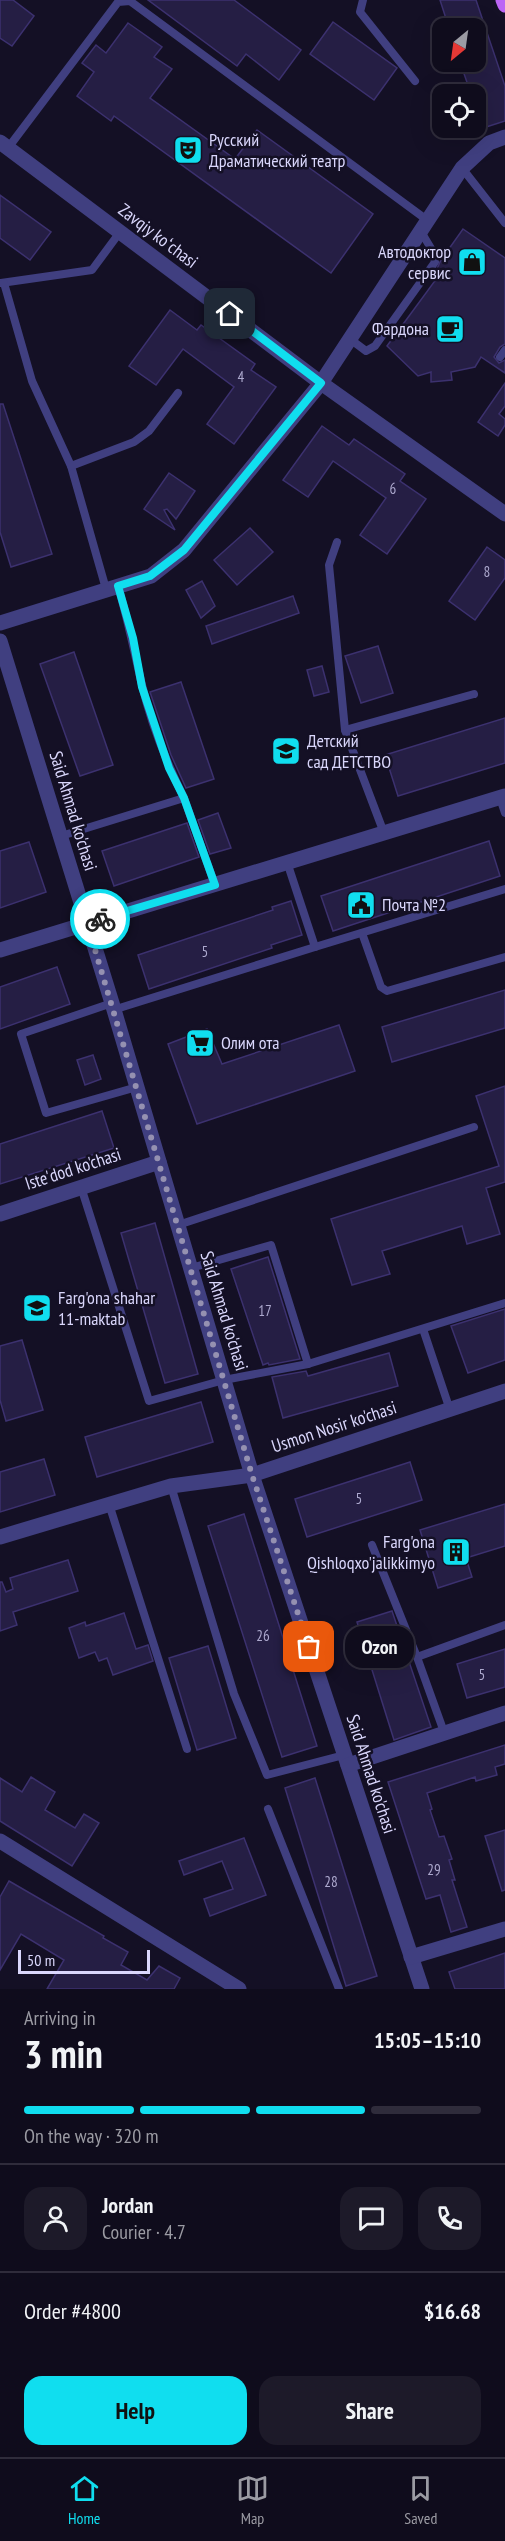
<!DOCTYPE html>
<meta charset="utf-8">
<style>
:root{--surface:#0f0c1c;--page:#1d1a29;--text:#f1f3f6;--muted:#9b9ba3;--line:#2f2c3b;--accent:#10deef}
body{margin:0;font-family:"PT Sans Narrow",sans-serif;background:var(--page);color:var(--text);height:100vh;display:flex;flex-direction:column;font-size:22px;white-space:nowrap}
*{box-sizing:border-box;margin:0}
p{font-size:20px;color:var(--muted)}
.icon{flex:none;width:33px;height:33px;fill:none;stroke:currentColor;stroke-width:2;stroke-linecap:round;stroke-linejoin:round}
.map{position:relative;height:1989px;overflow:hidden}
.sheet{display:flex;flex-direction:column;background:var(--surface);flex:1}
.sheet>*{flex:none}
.needle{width:39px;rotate:209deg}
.tools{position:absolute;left:432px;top:18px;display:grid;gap:12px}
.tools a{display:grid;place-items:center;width:54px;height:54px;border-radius:12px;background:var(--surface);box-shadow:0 6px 24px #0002,0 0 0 2px var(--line);font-size:30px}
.scale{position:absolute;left:18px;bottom:15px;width:132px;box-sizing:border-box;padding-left:6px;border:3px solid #dad7fc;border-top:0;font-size:16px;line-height:21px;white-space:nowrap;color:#dad7fc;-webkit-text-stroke:4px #141025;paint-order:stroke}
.pin{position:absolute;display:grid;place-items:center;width:51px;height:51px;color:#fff;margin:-26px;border-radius:12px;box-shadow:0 3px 9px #0006}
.courier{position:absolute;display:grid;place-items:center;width:60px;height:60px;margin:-30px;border:4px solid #10deef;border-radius:50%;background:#fff;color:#222;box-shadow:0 2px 8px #0007}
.bubble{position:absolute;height:42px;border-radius:18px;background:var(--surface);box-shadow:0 6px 24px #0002,0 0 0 2px var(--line);font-size:20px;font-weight:600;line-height:42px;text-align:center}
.summary em{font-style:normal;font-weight:600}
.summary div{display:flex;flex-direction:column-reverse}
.summary{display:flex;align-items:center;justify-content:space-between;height:102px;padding:0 24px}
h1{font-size:39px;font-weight:600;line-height:45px}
.bar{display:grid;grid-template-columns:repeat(4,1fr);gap:9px 6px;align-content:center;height:72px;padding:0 24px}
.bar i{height:8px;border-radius:4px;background:var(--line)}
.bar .active{background:var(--accent)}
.bar p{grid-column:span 4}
.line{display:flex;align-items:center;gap:15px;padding:0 24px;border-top:2px solid var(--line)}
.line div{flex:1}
.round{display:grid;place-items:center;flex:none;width:63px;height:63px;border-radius:18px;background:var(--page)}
.button{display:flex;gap:12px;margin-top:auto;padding:12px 24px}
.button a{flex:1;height:69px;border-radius:18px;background:var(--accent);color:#111;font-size:24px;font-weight:600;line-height:69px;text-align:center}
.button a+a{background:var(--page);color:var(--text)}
.dock{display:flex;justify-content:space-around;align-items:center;height:84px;border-top:2px solid var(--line);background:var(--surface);font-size:16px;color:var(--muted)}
.dock a{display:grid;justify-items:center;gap:3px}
.dock .active{color:var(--accent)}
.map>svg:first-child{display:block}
.building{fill:#251e44;stroke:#3c316f;stroke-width:1.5}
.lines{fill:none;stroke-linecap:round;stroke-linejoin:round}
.lane{stroke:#403f80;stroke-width:8}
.street{stroke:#403f80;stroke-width:15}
.primary{stroke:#bc65f5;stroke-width:15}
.done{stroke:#9591b1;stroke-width:6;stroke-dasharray:0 10.8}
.route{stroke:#10deef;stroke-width:8}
.labels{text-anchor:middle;stroke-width:5;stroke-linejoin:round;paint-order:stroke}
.number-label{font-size:15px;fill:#ada9ce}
.poi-label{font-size:18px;fill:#dad7fc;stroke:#141025;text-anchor:start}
.street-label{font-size:18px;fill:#dad7fc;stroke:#141025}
</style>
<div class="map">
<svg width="505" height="1989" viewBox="0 0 505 1989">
<rect width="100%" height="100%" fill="#141025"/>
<!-- building -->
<g class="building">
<polygon points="0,0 13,0 34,16 12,46 0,38"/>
<polygon points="148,0 234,0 301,50 279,80 246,54 237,66"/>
<polygon points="440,0 476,0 505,86 505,121 483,128 476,107 476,94 471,94 460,62 476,62 476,28 449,28"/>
<polygon points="333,22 397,68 374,100 310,54"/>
<polygon points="128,23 162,47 154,57 172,69 150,98 235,159 257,130 373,214 331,273 114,116 111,121 77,96 94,72 82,63 96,45 106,53"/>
<polygon points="0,195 51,232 30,260 0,238"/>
<polygon points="463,229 505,258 505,344 500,347 494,357 499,363 505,360 505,373 481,357 475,367 451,372 452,380 431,382 431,372 418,376 387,346 440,274 436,271 441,260"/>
<polygon points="170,310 197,330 201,325 255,364 251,370 276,387 234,444 207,424 234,387 183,349 156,385 129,366"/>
<polygon points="505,383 505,406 499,414 505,419 505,425 498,436 478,422"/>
<polygon points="0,404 3,404 52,554 11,567 0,532"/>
<polygon points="322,426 349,445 354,439 405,474 400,481 426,499 387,554 360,535 386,498 333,461 308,497 283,480"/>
<polygon points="169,473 195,491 176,519 167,509 164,510 175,530 144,509"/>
<polygon points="250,528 273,552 237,585 214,560"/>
<polygon points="487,547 505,560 505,578 475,620 449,601"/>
<polygon points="202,581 215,606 201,618 186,590"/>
<polygon points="293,596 299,613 212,644 206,626"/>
<polygon points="378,646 393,693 361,703 345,656"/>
<polygon points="74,652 113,765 80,776 40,664"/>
<polygon points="322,666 329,692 314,696 307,670"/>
<polygon points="181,682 214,779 186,788 171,755 150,692"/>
<polygon points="505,718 505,763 398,796 385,755"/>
<polygon points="218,813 231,848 210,854 198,820"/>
<polygon points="187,823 199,857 114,886 102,851"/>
<polygon points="489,841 500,876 333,931 321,896"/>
<polygon points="29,842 46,892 0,908 0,851"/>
<polygon points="291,901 302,935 271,945 272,948 149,989 138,955 273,910 272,907"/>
<polygon points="57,967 70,1004 0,1029 0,987"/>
<polygon points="505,990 505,1028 392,1062 382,1027"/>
<polygon points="339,1025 355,1071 197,1124 168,1044 207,1029 222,1064"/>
<polygon points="93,1055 101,1079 85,1085 77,1060"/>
<polygon points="505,1086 505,1182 486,1188 500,1234 467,1244 462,1226 382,1251 390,1274 352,1285 331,1219 499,1166 476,1096"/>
<polygon points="102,1111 114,1148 0,1184 0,1144"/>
<polygon points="155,1223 198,1374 165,1383 121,1233"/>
<polygon points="268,1257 300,1359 269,1365 268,1363 263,1365 231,1269"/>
<polygon points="505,1309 505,1360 468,1373 451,1326"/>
<polygon points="22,1340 43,1410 6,1421 0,1400 0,1346"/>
<polygon points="389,1353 398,1386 283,1418 272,1377 306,1371 308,1376"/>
<polygon points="201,1402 213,1442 97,1477 85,1437"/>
<polygon points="44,1459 55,1495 0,1512 0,1472"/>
<polygon points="410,1462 422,1500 307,1537 295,1499"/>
<polygon points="505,1504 505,1546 466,1558 472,1577 438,1588 420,1530"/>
<polygon points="244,1514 317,1746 282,1757 208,1526"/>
<polygon points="68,1560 78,1591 13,1612 17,1625 0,1631 0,1582 2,1582 6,1592 13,1589 10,1578"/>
<polygon points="392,1611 431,1727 394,1740 357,1622"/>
<polygon points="124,1613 136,1649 148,1645 153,1661 113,1675 107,1658 99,1661 95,1652 79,1658 69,1628 85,1622 86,1626"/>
<polygon points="208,1646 236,1738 197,1750 169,1658"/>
<polygon points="505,1649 505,1687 467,1698 457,1664"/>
<polygon points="505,1745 505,1764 495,1767 497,1775 476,1781 475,1777 427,1793 432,1809 430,1810 439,1837 444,1836 452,1859 449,1860 455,1880 452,1880 467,1927 451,1932 440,1895 426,1899 388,1782"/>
<polygon points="31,1777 55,1792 45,1810 75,1828 84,1814 99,1823 72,1866 0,1821 0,1778 22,1792"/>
<polygon points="315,1778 377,1976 346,1986 285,1788"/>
<polygon points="505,1830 505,1890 502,1891 485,1836"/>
<polygon points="244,1838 266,1895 210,1916 204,1899 233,1889 222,1861 184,1875 179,1861"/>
<polygon points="9,1881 104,1936 103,1938 128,1952 121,1965 147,1980 159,1966 180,1978 174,1989 47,1989 64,1960 21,1934 0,1970 0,1897"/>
<polygon points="505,1953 505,1989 455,1989 449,1972"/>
</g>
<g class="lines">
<!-- lane -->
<g class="lane">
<polyline points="363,0 360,12 415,81"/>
<polyline points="8,148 118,2 130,1 427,220"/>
<polyline points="462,168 505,223"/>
<polyline points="1,283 92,270 120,232"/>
<polyline points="4,283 32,381 71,466 106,589"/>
<polyline points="350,339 366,351 375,346 435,262 432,250 420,230"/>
<polyline points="500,357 505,350"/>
<polyline points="71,466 134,442 149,431 178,393"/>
<polyline points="337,542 329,565 345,730 384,833"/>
<polyline points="345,730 474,694"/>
<polyline points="184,798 215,885"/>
<polyline points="500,798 505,813"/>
<path d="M61,836l123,-38c-17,-35 -33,-74 -42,-113 -8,-34 -14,-65 -24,-99"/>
<polyline points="362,933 381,987 387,991 505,957"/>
<polyline points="315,947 505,889"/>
<polyline points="112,1003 21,1034 46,1113 137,1087"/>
<polyline points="113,1010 315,947 287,862"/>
<polyline points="81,1187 149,1401 224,1380 308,1364 271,1245 191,1268"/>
<polyline points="178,1225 474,1127"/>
<polyline points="423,1329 450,1410"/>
<polyline points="308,1364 505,1303"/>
<polyline points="171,1486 234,1694 267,1775 344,1755"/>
<polyline points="109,1504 187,1749"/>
<polyline points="372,1545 417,1657"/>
<polyline points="444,1732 417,1657 505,1625"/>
<polyline points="268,1809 339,1989"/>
</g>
<!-- street -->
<g class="street">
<polyline points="0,142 321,383 505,514"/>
<polyline points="0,623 151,576 184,550 321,383 462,168 489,143 505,137"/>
<polyline points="0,641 112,1003 252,1475 422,1989"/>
<polyline points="0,950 505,796"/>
<polyline points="0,1214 159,1162"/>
<polyline points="0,1537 171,1486 252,1475 505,1391"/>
<polyline points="348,1765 505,1713"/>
<polyline points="0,1841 239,1989"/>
<polyline points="411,1957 505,1929"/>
</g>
<!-- primary -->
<polyline class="primary" points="503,0 505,5"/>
</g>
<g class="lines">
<!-- done -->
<polyline class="done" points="100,919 87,923 252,1475 309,1647"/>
<!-- route -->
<polyline class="route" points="100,919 215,885 184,798 169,768 142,687 133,638 118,586 150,576 184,550 321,383 230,314"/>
</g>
<!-- icons -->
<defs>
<g id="theatre-square" transform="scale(1.5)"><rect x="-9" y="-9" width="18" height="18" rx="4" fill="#10deef" stroke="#141025"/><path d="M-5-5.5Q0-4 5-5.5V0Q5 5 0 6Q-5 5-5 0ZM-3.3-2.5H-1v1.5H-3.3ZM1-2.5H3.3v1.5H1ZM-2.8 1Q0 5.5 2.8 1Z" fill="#111"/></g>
<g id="shop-square" transform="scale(1.5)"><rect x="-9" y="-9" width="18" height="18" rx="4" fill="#10deef" stroke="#141025"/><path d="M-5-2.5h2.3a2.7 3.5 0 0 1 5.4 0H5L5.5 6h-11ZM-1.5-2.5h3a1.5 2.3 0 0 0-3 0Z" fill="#111"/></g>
<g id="cafe-square" transform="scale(1.5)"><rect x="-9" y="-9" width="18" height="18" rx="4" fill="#10deef" stroke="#141025"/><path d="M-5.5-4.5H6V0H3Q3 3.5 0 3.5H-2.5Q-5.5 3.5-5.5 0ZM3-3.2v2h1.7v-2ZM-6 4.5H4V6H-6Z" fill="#111"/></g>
<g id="school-square" transform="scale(1.5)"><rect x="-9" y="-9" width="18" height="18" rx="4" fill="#10deef" stroke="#141025"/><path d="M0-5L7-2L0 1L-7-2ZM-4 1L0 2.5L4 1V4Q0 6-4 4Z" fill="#111"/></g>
<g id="civic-square" transform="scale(1.5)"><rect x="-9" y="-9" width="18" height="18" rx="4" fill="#10deef" stroke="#141025"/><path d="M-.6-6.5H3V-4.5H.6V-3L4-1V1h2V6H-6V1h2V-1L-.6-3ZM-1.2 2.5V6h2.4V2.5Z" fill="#111"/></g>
<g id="supermarket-square" transform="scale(1.5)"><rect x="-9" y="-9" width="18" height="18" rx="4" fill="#10deef" stroke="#141025"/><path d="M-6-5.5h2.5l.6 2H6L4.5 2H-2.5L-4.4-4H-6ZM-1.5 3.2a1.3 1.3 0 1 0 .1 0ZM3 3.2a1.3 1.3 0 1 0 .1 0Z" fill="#111"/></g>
<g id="building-square" transform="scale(1.5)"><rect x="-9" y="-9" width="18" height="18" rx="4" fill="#10deef" stroke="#141025"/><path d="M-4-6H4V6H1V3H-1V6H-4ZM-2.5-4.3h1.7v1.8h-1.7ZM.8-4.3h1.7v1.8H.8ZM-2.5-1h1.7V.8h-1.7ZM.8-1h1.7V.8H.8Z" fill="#111"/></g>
</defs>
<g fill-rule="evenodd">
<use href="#theatre-square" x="188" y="150"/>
<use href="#shop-square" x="472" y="262"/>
<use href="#cafe-square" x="450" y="329"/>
<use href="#school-square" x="286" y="751"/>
<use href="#civic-square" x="361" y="905"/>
<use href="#supermarket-square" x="200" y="1043"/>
<use href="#school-square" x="37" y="1308"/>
<use href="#building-square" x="456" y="1552"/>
</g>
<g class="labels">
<!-- number labels -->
<g class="number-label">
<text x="241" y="382">4</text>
<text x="393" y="494">6</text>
<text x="487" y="577">8</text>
<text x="205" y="957">5</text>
<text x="265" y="1316">17</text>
<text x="359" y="1504">5</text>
<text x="263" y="1641">26</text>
<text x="482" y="1680">5</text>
<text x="434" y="1875">29</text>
<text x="331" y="1887">28</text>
</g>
<!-- poi labels -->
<g class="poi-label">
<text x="209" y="146">Русский<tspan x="209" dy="21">Драматический театр</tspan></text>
<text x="451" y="258" text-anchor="end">Автодоктор<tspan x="451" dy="21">сервис</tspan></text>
<text x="429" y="335" text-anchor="end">Фардона</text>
<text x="307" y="747">Детский<tspan x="307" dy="21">сад ДЕТСТВО</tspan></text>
<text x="382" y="911">Почта №2</text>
<text x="221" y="1049">Олим ота</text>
<text x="58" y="1304">Farg'ona shahar<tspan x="58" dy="21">11-maktab</tspan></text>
<text x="435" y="1548" text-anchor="end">Farg'ona<tspan x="435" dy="21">Qishloqxo'jalikkimyo</tspan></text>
</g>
<!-- street labels -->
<g class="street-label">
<text transform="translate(158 236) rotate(37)" y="6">Zavqiy koʻchasi</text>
<text transform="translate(73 811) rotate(73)" y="6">Said Ahmad ko'chasi</text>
<text transform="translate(73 1169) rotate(-18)" y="6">Iste'dod ko'chasi</text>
<text transform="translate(224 1311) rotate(73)" y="6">Said Ahmad ko'chasi</text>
<text transform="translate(334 1427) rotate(-18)" y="6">Usmon Nosir ko'chasi</text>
<text transform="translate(371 1774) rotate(72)" y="6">Said Ahmad ko'chasi</text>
</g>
</g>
</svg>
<div class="tools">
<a><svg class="needle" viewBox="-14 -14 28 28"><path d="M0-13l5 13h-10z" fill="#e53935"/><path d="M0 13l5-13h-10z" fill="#9b9ba3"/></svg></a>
<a><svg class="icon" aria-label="locate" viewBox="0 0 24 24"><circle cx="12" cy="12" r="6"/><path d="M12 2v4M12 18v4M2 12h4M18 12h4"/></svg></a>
</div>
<div class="scale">50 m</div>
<div class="pin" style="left:309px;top:1647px;background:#ea580c"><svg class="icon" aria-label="bag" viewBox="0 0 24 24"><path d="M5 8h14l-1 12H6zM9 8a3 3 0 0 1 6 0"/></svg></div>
<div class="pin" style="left:230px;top:314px;background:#1f2937"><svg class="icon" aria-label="home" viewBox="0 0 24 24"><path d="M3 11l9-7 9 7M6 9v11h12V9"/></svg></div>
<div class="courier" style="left:100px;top:919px"><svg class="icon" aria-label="bike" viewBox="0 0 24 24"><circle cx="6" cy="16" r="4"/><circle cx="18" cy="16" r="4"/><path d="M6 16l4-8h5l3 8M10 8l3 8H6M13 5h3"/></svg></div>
<div class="bubble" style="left:345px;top:1626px;width:69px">Ozon</div>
</div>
<section class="sheet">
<div class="summary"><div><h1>3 min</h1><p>Arriving in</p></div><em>15:05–15:10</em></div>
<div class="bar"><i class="active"></i><i class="active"></i><i class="active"></i><i></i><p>On the way · 320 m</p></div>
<div class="line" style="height:108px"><a class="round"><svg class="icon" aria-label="person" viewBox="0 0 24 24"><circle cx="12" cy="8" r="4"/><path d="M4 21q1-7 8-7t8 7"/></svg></a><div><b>Jordan</b><p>Courier · 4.7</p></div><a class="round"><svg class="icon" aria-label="chat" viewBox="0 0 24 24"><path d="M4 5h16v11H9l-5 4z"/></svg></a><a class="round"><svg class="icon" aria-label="phone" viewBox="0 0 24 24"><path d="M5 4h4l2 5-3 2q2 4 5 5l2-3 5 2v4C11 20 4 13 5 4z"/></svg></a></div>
<div class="line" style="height:78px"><div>Order #4800</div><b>$16.68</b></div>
<div class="button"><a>Help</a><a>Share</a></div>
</section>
<nav class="dock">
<a class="active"><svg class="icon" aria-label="home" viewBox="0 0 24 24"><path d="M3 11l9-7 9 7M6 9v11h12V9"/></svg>Home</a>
<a><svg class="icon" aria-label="map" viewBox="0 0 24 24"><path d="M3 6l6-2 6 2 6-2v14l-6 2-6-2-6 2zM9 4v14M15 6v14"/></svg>Map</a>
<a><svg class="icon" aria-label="saved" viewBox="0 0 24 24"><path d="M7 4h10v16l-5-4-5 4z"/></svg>Saved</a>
</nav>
